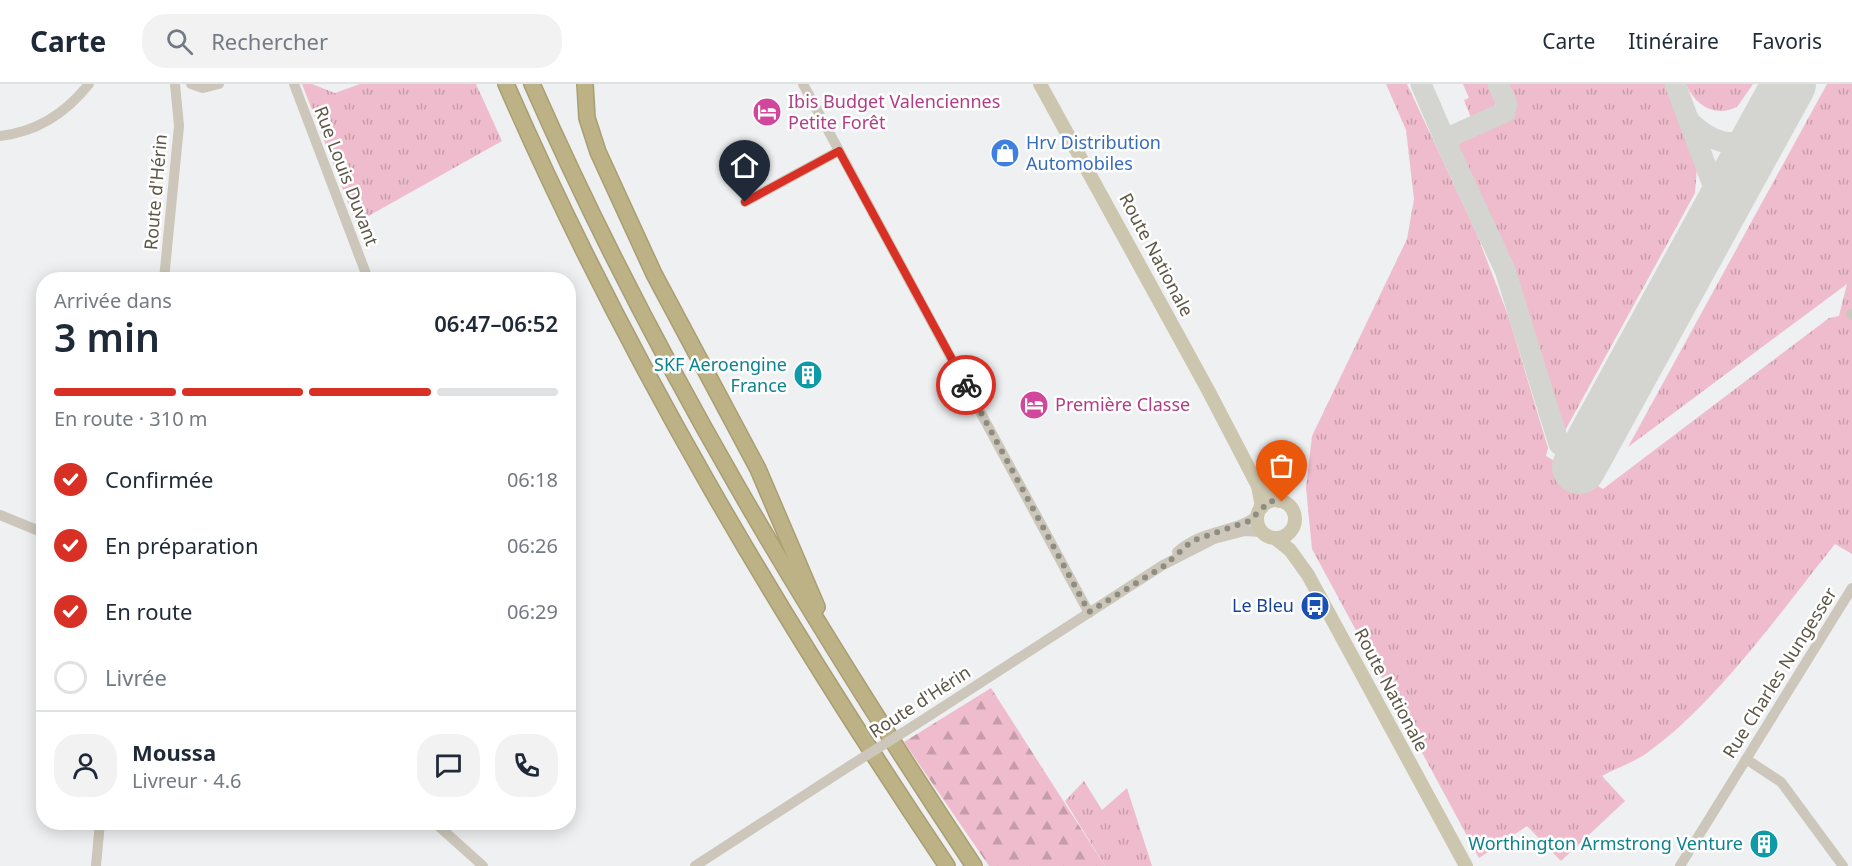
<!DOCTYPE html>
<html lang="fr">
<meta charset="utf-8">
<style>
:root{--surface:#fff;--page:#f2f2f3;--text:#1f2937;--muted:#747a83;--line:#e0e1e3;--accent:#d93025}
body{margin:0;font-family:"Noto Sans",sans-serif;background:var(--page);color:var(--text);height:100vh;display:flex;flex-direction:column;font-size:22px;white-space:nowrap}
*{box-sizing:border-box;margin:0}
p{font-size:20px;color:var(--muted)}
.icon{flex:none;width:33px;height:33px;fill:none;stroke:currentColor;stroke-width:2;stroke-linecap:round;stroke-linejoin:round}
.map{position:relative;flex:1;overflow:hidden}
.drawer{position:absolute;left:36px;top:188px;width:540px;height:558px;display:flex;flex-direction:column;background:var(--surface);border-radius:24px;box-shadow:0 3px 15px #0003}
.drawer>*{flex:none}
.pin{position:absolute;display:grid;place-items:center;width:51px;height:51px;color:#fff;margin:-62px -26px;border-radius:50% 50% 50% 0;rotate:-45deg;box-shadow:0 0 6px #0007}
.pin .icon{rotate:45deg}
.courier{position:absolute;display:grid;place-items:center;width:60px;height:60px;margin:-30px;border:4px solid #d93025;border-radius:50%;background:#fff;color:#222;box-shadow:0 2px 8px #0007}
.summary em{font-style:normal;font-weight:600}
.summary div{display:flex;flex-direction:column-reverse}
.summary{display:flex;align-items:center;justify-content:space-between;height:102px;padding:0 18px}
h1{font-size:39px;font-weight:600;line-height:45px}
.bar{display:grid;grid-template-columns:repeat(4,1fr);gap:9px 6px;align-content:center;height:72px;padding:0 18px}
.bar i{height:8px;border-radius:4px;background:var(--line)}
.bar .on{background:var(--accent)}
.bar p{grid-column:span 4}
.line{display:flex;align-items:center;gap:15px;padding:0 18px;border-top:2px solid var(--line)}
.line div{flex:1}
.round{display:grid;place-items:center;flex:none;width:63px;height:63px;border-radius:24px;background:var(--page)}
ol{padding:0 18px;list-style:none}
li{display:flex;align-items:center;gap:18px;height:66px}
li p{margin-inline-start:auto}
li .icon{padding:6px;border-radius:50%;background:var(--accent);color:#fff;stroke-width:4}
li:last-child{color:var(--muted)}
li i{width:33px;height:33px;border:3px solid var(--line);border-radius:50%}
header{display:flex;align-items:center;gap:36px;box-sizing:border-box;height:84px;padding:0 30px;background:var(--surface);border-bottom:2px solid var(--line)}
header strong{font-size:28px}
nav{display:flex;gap:33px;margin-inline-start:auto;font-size:21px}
.search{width:420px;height:54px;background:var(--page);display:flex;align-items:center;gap:15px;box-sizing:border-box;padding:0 21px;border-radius:24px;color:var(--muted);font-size:22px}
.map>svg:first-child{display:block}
.grass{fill:url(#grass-tufts)}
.forest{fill:url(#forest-firs)}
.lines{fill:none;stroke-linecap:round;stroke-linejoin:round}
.taxiway{stroke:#d4d4d0;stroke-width:21}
.runway{stroke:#d4d4d0;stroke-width:54}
.highway-casing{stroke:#a99e71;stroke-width:18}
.minor{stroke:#ccc7ba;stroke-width:10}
.major{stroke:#cdc6ae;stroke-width:14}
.highway{stroke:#bdb286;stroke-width:15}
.minor-bridge{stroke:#ccc7ba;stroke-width:10}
.done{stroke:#8f8d82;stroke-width:6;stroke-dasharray:0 10.8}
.route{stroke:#d93025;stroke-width:8}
.labels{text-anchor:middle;stroke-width:5;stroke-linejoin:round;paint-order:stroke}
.hotel-label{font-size:18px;fill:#b23c85;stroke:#fff;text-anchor:start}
.shop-label{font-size:18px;fill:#366cbe;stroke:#fff;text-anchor:start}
.street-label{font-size:18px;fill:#5c5746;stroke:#fff}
.culture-label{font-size:18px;fill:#0d838f;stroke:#fff;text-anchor:end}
.transit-label{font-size:18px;fill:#164399;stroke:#fff;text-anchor:end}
</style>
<header>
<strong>Carte</strong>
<div class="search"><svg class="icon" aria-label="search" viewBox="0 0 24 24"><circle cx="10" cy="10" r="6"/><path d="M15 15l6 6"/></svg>Rechercher</div>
<nav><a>Carte</a><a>Itinéraire</a><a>Favoris</a></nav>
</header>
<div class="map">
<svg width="1852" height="782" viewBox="0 0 1852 782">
<defs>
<pattern id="grass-tufts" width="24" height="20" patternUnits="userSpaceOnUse" patternTransform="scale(1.5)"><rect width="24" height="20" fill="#efbccd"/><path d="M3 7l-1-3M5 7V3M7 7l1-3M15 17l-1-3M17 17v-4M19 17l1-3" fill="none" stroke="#c59ca8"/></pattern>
<pattern id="forest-firs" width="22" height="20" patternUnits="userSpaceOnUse" patternTransform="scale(1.5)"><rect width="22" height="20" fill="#efbccd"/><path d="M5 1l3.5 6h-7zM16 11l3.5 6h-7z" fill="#c59ca8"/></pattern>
</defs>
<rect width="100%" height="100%" fill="#eef0f1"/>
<!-- grass -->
<g class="grass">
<polygon points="302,0 312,0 335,9 360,0 476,0 502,57 356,139"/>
<path d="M1386,0h21l69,148 33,86 39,130 -2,8 57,33 226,-171 10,-2 8,-32 -219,163 199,-363h25v470l-17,-10c-54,67 -118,159 -188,209 -13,9 -30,15 -45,23l23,25 -64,60 -34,-35 -48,32 -167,-309 -6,-61 6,-52 95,-197 7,-40 -8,-69z"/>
<polygon points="1463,0 1494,0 1498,11 1493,30 1473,39 1464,16 1469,14"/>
<polygon points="1502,0 1665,0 1697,83 1695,109 1562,352 1509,185 1455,65 1460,53 1509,29 1511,19"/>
<path d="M1686,0h67l-16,23c-23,11 -42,-2 -51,-23z"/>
<polygon points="1084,697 1102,726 1127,704 1152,782 1105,782 1065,717"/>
</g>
<!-- forest -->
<polygon class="forest" points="991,604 1105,782 989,782 904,658"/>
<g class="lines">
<!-- taxiway -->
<g class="taxiway">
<polyline points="1421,0 1448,63"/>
<path d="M1498,0l9,20 -2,8 -49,22 -6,5 -2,8 57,123 54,174c15,12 25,4 37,-7"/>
<polyline points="1675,0 1716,109 1717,122 1714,137"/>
<path d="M1690,38c28,26 50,28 78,1"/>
</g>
<!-- runway -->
<polyline class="runway" points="1579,383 1789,0"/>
<!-- highway casing -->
<g class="highway-casing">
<g id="highway">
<path d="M506,0c120,275 274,533 441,782"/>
<path d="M532,0c121,275 276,532 442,782"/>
<polyline points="585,0 587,34 598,68 654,190 758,385 817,523"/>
</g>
</g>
<!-- minor -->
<g class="minor">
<polyline points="191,0 203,4 219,0"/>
<polyline points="294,0 368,195"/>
<polyline points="803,0 1089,529"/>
<path d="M0,52c37,-4 66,-23 89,-52"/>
<polyline points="745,118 839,67"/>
<polyline points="164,195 179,42 175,0"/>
<polyline points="1851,230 1852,231"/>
<polyline points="0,431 44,449"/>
<path d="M1177,468c27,-24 60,-19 80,-37"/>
<polyline points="915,641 1163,481 1214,455 1245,447 1261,448"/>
<polyline points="1746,675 1781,698 1843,782"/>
<polyline points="434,738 483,782"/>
<polyline points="96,782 100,738"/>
<polyline points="695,782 851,681"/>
<polyline points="1680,782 1852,504"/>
</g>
<!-- major -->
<g class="major">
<polyline points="1040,0 1208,306 1258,402 1262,423"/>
<polyline points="1260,393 1269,407 1279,417"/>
<circle cx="1276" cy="435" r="19"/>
<polyline points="1275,454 1290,466 1308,491 1466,782"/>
</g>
<!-- highway -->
<use href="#highway" class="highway"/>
<!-- minor-bridge -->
<polyline class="minor-bridge" points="851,681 915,641"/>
</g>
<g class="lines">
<!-- done -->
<polyline class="done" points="966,301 1089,528 1164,482 1192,457 1249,437 1270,417 1282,418"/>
<!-- route -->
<polyline class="route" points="745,118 839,67 966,301"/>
</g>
<!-- icons -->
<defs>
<g id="hotel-disc" transform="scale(1.5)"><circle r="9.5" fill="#d1479c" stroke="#fff"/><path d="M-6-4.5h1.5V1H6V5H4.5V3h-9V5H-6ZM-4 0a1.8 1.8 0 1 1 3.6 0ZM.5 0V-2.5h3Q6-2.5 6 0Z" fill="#fff"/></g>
<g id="shop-disc" transform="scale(1.5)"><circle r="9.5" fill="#3f7fe0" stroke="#fff"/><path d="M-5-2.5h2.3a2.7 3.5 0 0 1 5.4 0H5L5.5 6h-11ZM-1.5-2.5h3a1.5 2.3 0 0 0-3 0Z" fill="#fff"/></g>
<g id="building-disc" transform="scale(1.5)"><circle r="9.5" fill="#0f9aa8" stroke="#fff"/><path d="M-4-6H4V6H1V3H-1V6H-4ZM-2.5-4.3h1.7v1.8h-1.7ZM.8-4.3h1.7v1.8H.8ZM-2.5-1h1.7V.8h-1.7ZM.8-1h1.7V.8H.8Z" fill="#fff"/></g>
<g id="bus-disc" transform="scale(1.5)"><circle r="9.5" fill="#1a4fb4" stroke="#fff"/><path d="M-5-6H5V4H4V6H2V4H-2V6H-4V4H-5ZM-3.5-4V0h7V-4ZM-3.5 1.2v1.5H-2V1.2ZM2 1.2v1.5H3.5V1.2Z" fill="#fff"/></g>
</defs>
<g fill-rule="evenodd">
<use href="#hotel-disc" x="767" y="28"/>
<use href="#shop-disc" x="1005" y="69"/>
<use href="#building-disc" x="808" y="291"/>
<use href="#hotel-disc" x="1034" y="321"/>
<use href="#bus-disc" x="1315" y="522"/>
<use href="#building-disc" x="1764" y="760"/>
</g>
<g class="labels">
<!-- hotel labels -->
<g class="hotel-label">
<text x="788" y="24">Ibis Budget Valenciennes<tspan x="788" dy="21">Petite Forêt</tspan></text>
<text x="1055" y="327">Première Classe</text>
</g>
<!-- shop labels -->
<g class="shop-label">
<text x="1026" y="65">Hrv Distribution<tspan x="1026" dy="21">Automobiles</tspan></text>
</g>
<!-- street labels -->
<g class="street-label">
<text transform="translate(346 92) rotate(69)" y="6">Rue Louis Duvant</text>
<text transform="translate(156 108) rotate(-85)" y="6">Route d'Hérin</text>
<text transform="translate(1156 171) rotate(62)" y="6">Route Nationale</text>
<text transform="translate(1780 589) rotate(-58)" y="6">Rue Charles Nungesser</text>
<text transform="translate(1391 606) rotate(62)" y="6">Route Nationale</text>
<text transform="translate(920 618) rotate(-33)" y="6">Route d'Hérin</text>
</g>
<!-- culture labels -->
<g class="culture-label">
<text x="787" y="287">SKF Aeroengine<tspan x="787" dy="21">France</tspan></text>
<text x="1743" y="766">Worthington Armstrong Venture</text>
</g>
<!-- transit labels -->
<g class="transit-label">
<text x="1294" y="528">Le Bleu</text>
</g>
</g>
</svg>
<div class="pin" style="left:1282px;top:418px;background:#ea580c"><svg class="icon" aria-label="bag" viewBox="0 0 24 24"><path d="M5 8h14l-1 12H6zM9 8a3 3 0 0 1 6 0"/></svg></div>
<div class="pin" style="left:745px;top:118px;background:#1f2937"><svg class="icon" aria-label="home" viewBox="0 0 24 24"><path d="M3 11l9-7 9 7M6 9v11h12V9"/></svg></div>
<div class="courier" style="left:966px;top:301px"><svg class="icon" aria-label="bike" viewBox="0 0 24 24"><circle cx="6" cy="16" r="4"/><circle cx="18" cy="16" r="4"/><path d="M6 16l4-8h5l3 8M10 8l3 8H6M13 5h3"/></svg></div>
<section class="drawer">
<div class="summary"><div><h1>3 min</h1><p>Arrivée dans</p></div><em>06:47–06:52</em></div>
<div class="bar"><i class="on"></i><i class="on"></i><i class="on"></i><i></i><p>En route · 310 m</p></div>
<ol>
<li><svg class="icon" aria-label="check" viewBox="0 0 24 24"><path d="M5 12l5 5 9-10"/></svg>Confirmée<p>06:18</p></li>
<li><svg class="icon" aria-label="check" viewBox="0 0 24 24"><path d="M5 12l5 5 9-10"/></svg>En préparation<p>06:26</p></li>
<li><svg class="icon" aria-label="check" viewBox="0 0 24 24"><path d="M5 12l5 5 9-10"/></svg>En route<p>06:29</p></li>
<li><i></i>Livrée</li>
</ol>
<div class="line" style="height:108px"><a class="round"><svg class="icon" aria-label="person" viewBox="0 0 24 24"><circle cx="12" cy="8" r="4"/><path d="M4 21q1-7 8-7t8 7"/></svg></a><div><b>Moussa</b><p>Livreur · 4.6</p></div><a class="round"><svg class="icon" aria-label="chat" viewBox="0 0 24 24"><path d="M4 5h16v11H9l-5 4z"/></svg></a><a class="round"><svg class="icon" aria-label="phone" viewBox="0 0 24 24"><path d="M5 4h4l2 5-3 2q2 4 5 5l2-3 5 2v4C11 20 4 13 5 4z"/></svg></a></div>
</section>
</div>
